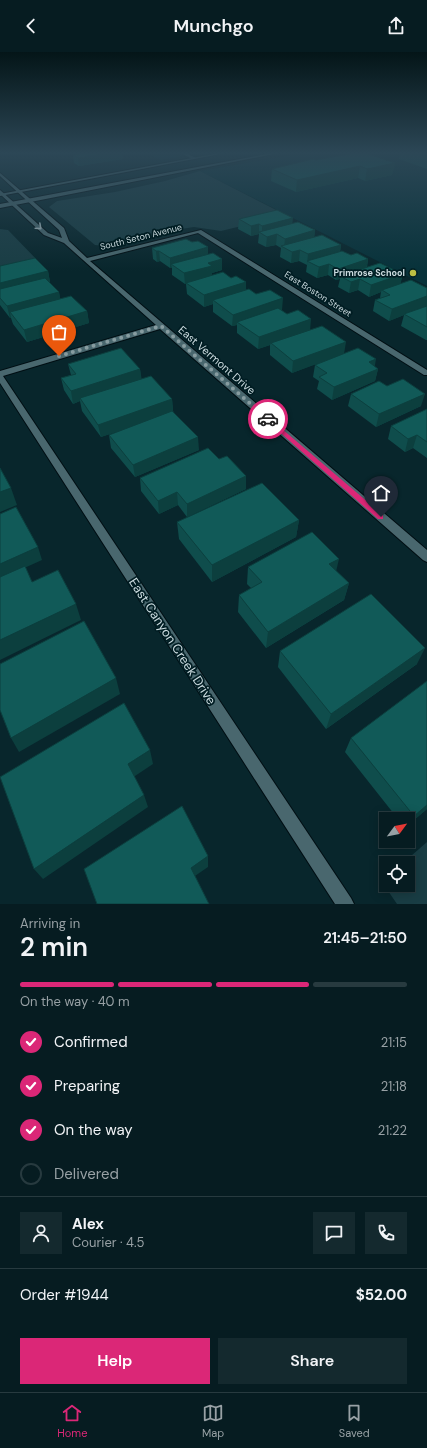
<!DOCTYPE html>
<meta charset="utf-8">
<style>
:root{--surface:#061c21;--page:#14292e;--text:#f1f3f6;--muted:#98a1a5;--line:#273a3f;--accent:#db2777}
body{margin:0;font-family:"DM Sans",sans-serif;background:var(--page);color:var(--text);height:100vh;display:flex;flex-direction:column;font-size:15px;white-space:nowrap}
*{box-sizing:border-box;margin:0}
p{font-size:13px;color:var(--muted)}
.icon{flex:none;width:22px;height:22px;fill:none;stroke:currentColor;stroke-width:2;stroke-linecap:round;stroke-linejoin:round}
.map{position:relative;height:852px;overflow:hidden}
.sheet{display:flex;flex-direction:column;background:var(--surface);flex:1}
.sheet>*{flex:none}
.needle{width:26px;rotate:58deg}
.tools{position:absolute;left:379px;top:760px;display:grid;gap:8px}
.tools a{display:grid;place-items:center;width:36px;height:36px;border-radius:0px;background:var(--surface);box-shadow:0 2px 10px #0003,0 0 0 1px var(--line);font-size:20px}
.pin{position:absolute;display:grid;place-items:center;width:34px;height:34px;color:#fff;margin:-41px -17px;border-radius:50% 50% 50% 0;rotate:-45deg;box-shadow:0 0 4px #0007}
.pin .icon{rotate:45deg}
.courier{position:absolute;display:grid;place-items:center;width:40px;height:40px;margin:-20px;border:3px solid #db2777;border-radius:50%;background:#fff;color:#222;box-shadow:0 1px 5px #0007}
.summary em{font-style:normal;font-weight:600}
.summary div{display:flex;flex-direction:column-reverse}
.summary{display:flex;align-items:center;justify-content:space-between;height:68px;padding:0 20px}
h1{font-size:26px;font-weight:600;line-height:30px}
.bar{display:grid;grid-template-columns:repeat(4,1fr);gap:6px 4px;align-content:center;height:48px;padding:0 20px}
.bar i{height:5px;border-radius:3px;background:var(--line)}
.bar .on{background:var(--accent)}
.bar p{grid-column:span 4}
.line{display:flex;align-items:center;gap:10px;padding:0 20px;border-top:1px solid var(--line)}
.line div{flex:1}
.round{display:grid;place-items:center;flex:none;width:42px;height:42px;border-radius:0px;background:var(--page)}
ol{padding:0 20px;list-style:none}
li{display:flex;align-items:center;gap:12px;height:44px}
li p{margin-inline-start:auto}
li .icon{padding:4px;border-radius:50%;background:var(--accent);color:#fff;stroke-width:4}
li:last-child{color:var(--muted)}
li i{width:22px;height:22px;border:2px solid var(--line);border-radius:50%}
.primary-button{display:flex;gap:8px;margin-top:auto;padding:8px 20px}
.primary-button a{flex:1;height:46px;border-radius:0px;background:var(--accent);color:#fff;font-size:16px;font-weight:600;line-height:46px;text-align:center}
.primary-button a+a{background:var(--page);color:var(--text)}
header{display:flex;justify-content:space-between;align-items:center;height:52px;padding:0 20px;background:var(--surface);font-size:18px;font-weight:600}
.tabs{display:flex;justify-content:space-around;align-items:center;height:56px;border-top:1px solid var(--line);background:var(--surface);font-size:11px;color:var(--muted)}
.tabs a{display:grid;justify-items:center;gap:2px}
.tabs .on{color:var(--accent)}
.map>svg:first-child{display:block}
.built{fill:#07323a}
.green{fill:#193d44}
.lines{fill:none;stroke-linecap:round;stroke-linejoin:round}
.service-casing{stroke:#000e13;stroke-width:2}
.minor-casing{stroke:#000e13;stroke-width:2}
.secondary-casing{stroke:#000e13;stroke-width:2}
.service{fill:#49676e;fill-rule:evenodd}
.minor{fill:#49676e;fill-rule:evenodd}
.secondary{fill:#49676e;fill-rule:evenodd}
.wall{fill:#0f4d4c}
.shaded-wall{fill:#0c3f3e}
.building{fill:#115a58;stroke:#0c3f3e}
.oneway{stroke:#9eb2b7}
.route{fill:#db2777}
.done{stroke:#879ca0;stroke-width:4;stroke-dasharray:0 7.2}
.poi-dot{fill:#bdbf43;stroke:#001d23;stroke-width:1.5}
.labels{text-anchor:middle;stroke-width:3.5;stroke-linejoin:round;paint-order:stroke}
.far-street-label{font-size:9px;fill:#cbdbdf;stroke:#001d23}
.far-poi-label{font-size:9px;font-weight:bold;fill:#cbdbdf;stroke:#001d23;text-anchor:end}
.street-label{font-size:11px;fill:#cbdbdf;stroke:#001d23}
.near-street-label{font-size:13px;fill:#cbdbdf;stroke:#001d23}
</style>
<header><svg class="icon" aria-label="back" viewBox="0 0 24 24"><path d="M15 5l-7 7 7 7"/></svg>Munchgo<svg class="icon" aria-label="share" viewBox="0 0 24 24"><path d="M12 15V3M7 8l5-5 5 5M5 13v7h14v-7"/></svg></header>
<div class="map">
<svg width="427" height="852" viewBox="0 0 427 852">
<rect width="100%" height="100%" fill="#08262c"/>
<!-- built -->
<g class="built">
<polygon points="144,100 207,100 161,108"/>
<polygon points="310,100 427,100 427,234 200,119"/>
</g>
<!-- green -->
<g class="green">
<polygon points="200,119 286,163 221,179 194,175 181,177 112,195 95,193 49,155 57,149 115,140 165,129"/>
<polygon points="0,177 8,178 39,210 0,220"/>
<polygon points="427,790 427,852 397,852 382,830 386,826 386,833 408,833 408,811 403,811"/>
</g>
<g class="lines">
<!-- service casing -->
<g class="service-casing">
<polygon id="service" points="179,100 184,100 196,106 192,107"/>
</g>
<!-- minor casing -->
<g class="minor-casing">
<g id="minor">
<polygon points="0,100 4,100 0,102"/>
<polygon points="0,121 64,176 69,189 87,206 201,178 427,318 427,323 424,323 198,181 90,209 427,498 427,510 423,508 160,277 3,324 351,846 354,852 335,852 0,331 0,319 156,273 64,191 44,183 0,142 0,138 48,181 62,186 59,178 0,124"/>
</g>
</g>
<!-- secondary casing -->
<g class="secondary-casing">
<g id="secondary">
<polygon points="224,100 231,100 0,144 0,142"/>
<polygon points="277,100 284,100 0,156 0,152"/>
</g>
</g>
<!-- service -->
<use href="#service" class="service"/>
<!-- minor -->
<use href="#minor" class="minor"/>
<!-- secondary -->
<use href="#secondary" class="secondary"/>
</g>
<!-- wall -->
<g class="wall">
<polygon points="53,100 122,100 123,107 79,114 74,111 73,103 77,102 77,101 65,103 62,102 57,102"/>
<polygon points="400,100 427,100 427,117 399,107"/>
<polygon points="316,108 395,111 392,123 365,129 358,126 296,140 271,129 272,117"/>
<polygon points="239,167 293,171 315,178 314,185 341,193 340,199 351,203 368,207 367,216 403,222 400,232 427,236 427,288 426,288 401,274 404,263 389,269 373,259 375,248 380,246 381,240 369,245 358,238 349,241 338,235 340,227 336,228 328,223 317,226 306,220 307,213 299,209 291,211 280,205 281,196 276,193 266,195 258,191 259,182 251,184 238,177"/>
<polygon points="192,190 208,195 208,202 222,207 222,218 212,221 212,223 231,226 246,230 246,238 256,242 282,258 281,258 344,301 375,315 378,317 375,329 332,348 317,337 319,329 313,325 315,313 318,311 292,321 270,303 270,293 258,297 237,281 237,273 232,274 213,260 213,252 204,255 187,242 186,232 185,232 172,223 172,216 170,216 160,209 157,210 153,207 152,196"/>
<polygon points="0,214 48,219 50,230 49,230 59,240 60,247 87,259 89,271 27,290 13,272 11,266 10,266 0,253"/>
<polygon points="68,312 140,317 141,327 172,347 173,359 199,398 135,425 111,396 109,383 136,373 101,385 82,359 80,349 73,352 64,338 61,326 71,323"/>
<polygon points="387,334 421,354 376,375 348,354 351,342"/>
<polygon points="427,357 427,406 413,396 405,400 388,387 391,374"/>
<polygon points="219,407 246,424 246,437 187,465 178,453 159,462 141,439 140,426"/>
<polygon points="299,468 296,485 212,530 179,487 177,470"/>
<polygon points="248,515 336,519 349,531 344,548 266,596 238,560 239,543 251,536 247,532"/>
<polygon points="280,599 417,612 326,677 278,615"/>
<polygon points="351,686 427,757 408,773 408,767 398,767 345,700"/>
</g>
<!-- shaded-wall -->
<g class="shaded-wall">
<rect x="57" y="100" width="5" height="2"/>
<polygon points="64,100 77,100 77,101 65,103"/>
<polygon points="115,100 122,100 123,107 79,114 78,106"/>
<polygon points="395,111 392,123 365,129 367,117"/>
<polygon points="360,114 358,126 296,140 297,128"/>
<polygon points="293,166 292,176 262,182 262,174"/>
<polygon points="259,172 259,182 251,184 251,174"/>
<polygon points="315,178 314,189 284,196 285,187"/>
<polygon points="277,182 276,193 266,195 267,185"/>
<polygon points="341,193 340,203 307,209 307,213 308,202"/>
<polygon points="208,195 208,206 171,212 172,216 170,216 170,206"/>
<polygon points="300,198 299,209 291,211 292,200"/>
<polygon points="156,199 159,199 160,209 157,210"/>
<polygon points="222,207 222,218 212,221 212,225 186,231 186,232 185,232 184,221 208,211"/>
<polygon points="368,207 366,218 340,224 340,227 336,228 338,217"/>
<polygon points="329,212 328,223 317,226 319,215"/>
<polygon points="48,219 50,230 0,243 0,231"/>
<polygon points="403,222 400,234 382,238 381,240 369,245 371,233"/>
<polygon points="360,227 358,238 349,241 351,230"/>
<polygon points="246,230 246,241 213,248 213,252 204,255 204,243"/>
<polygon points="59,240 61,252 10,260 11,266 10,266 7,254"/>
<polygon points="427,244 427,254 404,262 404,263 389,269 392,257"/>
<polygon points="283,246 282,258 240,272 237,270 237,273 232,274 233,263"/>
<polygon points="87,259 89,271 27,290 24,278"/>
<polygon points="311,267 310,279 271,291 270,293 258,297 259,285"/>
<polygon points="346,290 344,302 292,321 293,309"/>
<polygon points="376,307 374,319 378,317 375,329 332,348 334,335 369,310"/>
<polygon points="140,317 142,329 80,346 80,349 73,352 71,339"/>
<polygon points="425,342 421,354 376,375 379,362"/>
<polygon points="172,347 173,360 101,385 98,373"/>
<polygon points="417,383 413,396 405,400 408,387"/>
<polygon points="198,385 199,398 135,425 133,413"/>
<polygon points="246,424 246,437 187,465 187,452"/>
<polygon points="11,436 17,453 0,460 0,440"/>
<polygon points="177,440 178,453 159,462 158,449"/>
<polygon points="299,468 296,485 212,530 212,513"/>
<polygon points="38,495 42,508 0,527 0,512"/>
<polygon points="339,507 335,524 329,512"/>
<polygon points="349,531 344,548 266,596 268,580"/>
<polygon points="76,552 81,568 0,608 0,588"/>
<polygon points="425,596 417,612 326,677 331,662"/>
<polygon points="116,626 120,642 19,700 11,686"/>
<polygon points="150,698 153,712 132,726 128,712"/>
<polygon points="144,743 148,755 43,827 34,817"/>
<polygon points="427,753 427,757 408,773 408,771 414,764"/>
<polygon points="208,804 208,815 192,826 191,816"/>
</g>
<!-- building -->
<g class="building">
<polygon points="87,100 115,100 78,106 73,103 88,100"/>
<polygon points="360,100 362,100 395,111 367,117 360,114 297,128 272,117 313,107 316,108"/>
<polygon points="413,100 427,100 427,104"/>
<polygon points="277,158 293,166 262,174 259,172 251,174 239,167"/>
<polygon points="298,170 315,178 285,187 277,182 267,185 259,180"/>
<polygon points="322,183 341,193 308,202 300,198 292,200 281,194"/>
<polygon points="186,187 192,190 198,189 208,195 170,206 159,199 156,199 152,196"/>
<polygon points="342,199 351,203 357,201 368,207 338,217 329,212 319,215 307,209"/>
<polygon points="213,201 222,207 208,211 212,214 184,221 171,212"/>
<polygon points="35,206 48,219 0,231 0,214"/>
<polygon points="380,211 403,222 371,233 360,227 351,230 340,224"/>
<polygon points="223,220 231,226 236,224 246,230 204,243 186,231"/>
<polygon points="45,226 59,240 7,254 0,246 0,237"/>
<polygon points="411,228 427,236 427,244 392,257 375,248 390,243 382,238"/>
<polygon points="249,237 256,242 270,238 283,246 233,263 213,248"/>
<polygon points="71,244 87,259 24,278 10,260"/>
<polygon points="427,254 427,275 404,262"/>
<polygon points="278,256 287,262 298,258 311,267 259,285 237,270"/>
<polygon points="322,274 346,290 293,309 271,291"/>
<polygon points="121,296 140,317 71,339 61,326 76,322 68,312"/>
<polygon points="358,296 376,307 369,310 378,317 334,335 319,325 327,321 315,313"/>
<polygon points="151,324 172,347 98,373 80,346"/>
<polygon points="403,327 425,342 379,362 351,342 379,329 387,334"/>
<polygon points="427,357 427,390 417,383 408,387 391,374"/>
<polygon points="172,359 198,385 133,413 109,383"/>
<polygon points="208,396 219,407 227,404 246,424 187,452 177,440 158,449 140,426"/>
<polygon points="0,416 11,436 0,440"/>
<polygon points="262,431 299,468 212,513 177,470"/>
<polygon points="16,455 38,495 0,512 0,462"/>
<polygon points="312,480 339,507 329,512 349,531 268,580 239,543 262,530 248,515"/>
<polygon points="25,514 32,530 58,518 76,552 0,588 0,525"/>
<polygon points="371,542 425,596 331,662 280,599"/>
<polygon points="84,569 116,626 11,686 0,658 0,612"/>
<polygon points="427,629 427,753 414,764 351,686"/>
<polygon points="124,651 150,698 128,712 144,743 34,817 0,725"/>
<polygon points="182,754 208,804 191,816 209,852 97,852 84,817"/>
</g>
<!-- one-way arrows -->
<defs><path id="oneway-chevron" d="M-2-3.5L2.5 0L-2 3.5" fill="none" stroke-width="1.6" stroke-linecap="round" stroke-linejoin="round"/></defs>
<use class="oneway" href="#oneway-chevron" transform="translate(39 175) rotate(42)"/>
<!-- sky -->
<linearGradient id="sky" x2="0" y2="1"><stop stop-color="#041518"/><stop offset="0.46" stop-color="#2c4756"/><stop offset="1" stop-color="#2c4756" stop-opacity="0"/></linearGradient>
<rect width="427" height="219" fill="url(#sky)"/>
<!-- route -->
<polygon class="route" points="268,365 383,463 383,467 378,467 266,368 265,367"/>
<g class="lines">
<!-- done -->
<polyline class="done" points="59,304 161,274 268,367"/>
</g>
<!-- markers -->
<circle class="poi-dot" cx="413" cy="221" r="4"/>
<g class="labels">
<!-- far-street labels -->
<g class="far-street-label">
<text transform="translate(141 185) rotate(-14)" y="3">South Seton Avenue</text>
<text transform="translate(318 242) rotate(32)" y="3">East Boston Street</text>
</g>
<!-- far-poi labels -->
<g class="far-poi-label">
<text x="405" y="224">Primrose School</text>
</g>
<!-- street labels -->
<g class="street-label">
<text transform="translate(217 308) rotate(41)" y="4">East Vermont Drive</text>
</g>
<!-- near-street labels -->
<g class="near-street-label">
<text transform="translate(173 589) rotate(57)" y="5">East Canyon Creek Drive</text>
</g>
</g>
</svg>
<div class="tools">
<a><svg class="needle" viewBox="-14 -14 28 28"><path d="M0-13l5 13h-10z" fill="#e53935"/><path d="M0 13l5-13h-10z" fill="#98a1a5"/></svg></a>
<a><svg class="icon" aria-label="locate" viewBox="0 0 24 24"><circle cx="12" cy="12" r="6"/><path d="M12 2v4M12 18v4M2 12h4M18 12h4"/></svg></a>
</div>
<div class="pin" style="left:59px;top:304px;background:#ea580c"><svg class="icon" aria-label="bag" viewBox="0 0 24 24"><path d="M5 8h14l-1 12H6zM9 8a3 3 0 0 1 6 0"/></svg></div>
<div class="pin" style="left:381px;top:465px;background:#1f2937"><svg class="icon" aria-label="home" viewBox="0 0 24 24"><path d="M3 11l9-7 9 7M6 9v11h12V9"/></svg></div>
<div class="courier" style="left:268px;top:367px"><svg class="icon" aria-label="car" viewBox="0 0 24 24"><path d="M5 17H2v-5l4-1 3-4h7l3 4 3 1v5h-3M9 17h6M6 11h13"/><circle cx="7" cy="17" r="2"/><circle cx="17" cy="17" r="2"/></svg></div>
</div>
<section class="sheet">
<div class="summary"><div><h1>2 min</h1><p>Arriving in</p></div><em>21:45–21:50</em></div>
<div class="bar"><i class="on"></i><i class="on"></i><i class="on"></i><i></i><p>On the way · 40 m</p></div>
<ol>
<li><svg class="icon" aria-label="check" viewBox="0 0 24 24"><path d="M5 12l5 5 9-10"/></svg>Confirmed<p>21:15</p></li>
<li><svg class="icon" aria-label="check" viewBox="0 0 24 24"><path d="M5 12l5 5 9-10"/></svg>Preparing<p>21:18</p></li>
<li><svg class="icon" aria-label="check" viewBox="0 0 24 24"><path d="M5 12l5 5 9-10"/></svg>On the way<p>21:22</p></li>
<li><i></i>Delivered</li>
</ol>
<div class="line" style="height:72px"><a class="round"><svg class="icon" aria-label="person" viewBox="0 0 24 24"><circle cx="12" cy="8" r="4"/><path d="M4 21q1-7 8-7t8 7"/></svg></a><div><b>Alex</b><p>Courier · 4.5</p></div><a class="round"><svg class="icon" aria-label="chat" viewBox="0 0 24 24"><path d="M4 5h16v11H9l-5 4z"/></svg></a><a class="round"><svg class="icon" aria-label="phone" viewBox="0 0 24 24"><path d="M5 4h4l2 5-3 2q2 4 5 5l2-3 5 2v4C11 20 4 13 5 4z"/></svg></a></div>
<div class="line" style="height:52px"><div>Order #1944</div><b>$52.00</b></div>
<div class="primary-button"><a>Help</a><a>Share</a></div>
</section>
<nav class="tabs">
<a class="on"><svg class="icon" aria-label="home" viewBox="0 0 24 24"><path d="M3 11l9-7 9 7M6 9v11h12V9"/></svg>Home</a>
<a><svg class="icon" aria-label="map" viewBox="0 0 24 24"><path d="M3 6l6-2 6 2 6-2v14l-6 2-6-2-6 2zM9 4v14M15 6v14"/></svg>Map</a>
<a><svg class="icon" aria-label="saved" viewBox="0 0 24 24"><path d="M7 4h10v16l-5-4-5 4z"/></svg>Saved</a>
</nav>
